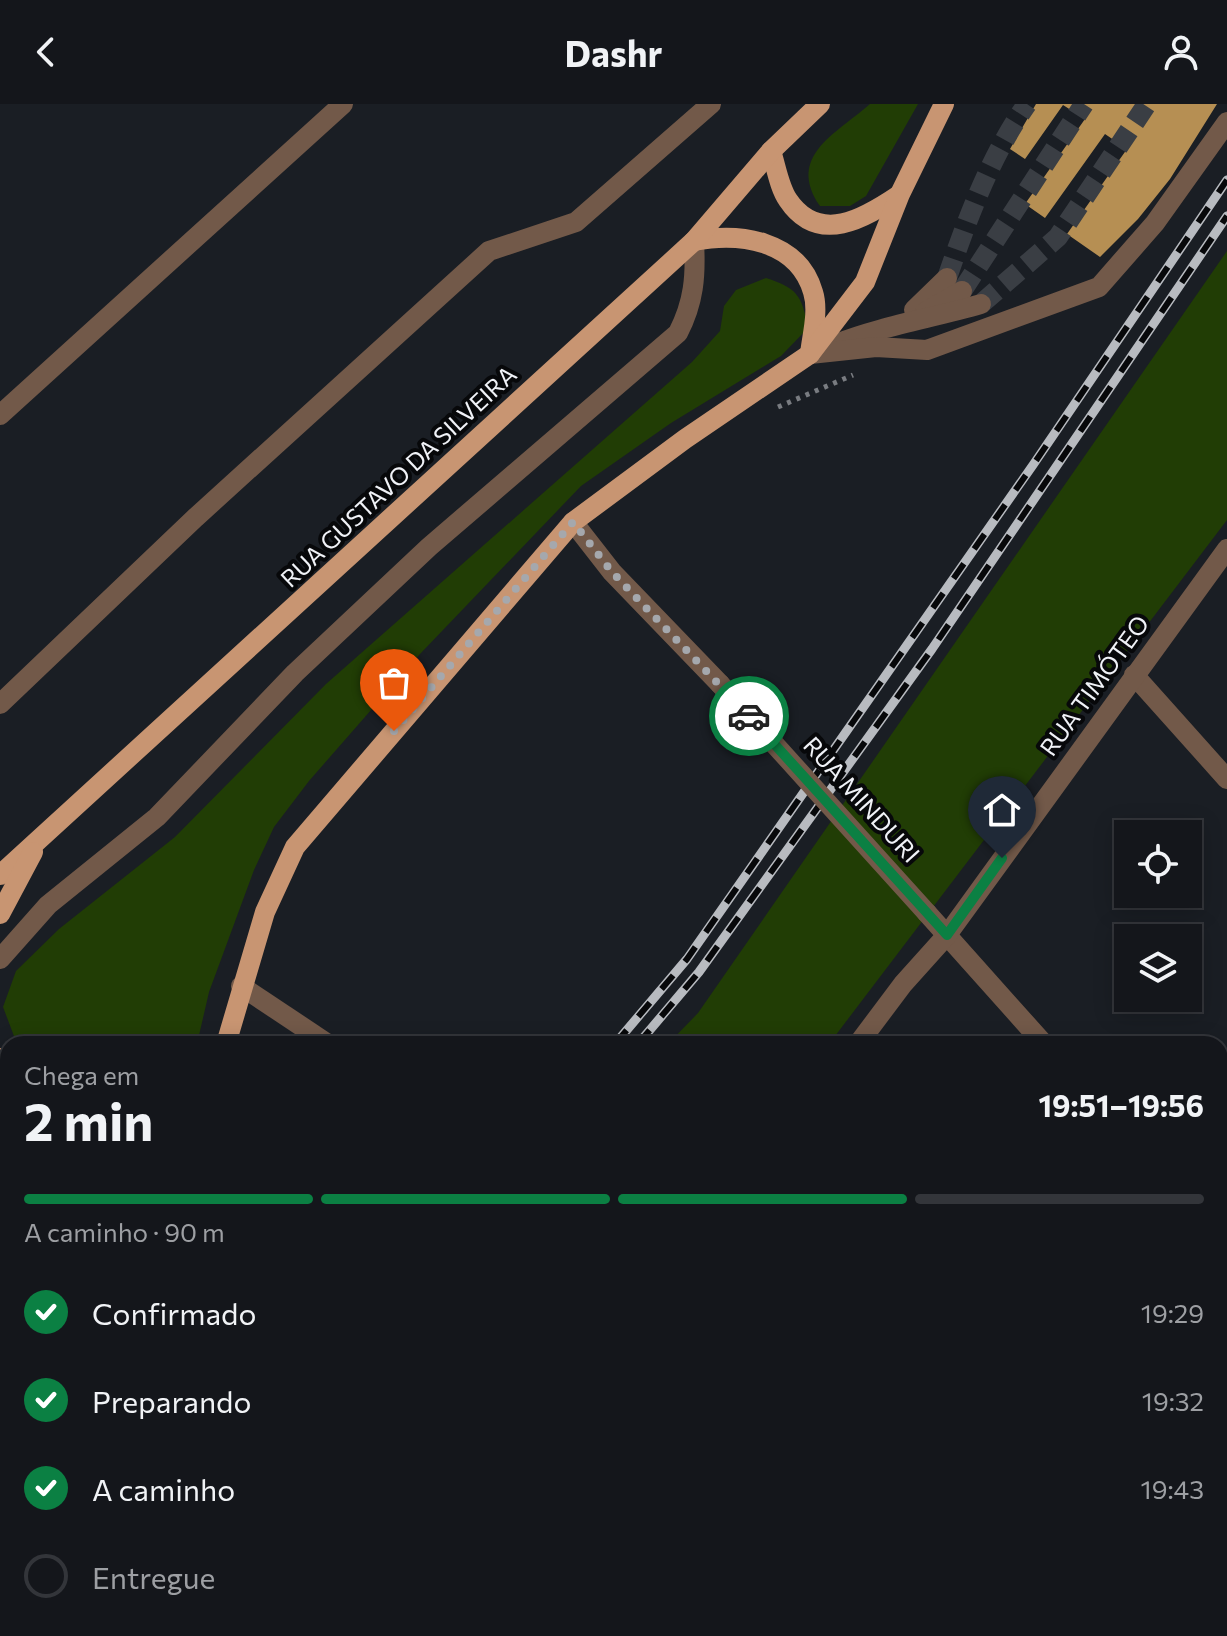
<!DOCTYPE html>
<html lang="pt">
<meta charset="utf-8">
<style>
:root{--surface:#14161b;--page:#212328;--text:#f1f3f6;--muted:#9d9fa3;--line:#33353a;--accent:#0b8043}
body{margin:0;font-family:Commissioner,sans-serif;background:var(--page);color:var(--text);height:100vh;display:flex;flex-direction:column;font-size:30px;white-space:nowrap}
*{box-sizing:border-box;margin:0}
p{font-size:26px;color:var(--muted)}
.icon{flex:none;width:44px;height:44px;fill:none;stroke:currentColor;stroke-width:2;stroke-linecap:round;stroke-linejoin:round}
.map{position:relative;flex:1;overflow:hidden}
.drawer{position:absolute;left:0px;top:932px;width:1228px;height:600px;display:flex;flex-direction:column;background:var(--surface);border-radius:24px 24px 0 0;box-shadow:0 4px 20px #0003,0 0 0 2px var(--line)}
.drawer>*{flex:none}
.tools{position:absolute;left:1114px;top:716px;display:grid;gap:16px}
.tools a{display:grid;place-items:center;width:88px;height:88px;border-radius:0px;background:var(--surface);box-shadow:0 4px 20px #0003,0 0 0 2px var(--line);font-size:40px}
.pin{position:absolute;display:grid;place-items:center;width:68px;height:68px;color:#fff;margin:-82px -34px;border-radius:50% 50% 50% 0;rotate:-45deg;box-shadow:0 0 8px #0007}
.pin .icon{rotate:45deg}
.courier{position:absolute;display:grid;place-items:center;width:80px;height:80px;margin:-40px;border:6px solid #0b8043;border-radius:50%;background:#fff;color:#222;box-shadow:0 2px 10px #0007}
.head em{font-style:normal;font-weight:700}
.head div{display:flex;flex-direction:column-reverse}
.head{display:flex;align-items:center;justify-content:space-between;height:136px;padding:0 24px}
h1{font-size:52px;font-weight:700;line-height:60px}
.bar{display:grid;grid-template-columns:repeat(4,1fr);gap:12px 8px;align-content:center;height:96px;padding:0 24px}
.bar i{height:10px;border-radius:6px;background:var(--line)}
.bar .current{background:var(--accent)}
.bar p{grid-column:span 4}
ol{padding:0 24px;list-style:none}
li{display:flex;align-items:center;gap:24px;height:88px}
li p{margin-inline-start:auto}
li .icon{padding:8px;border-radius:50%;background:var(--accent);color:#fff;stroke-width:4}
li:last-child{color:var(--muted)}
li i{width:44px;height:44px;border:4px solid var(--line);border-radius:50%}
header{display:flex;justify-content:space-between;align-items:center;height:104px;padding:0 24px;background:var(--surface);font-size:36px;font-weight:700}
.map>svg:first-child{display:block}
.green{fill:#213d05}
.building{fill:#b68f53}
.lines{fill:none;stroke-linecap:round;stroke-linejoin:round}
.minor-tunnel{stroke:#3a3e44;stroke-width:20;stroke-dasharray:20 10;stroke-linecap:butt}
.path{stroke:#797c81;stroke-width:5;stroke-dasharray:4 6;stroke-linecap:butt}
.minor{stroke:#725949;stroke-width:20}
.major{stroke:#c89572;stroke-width:20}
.rail-casing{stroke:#b8bbc0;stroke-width:9}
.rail{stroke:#07080a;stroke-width:6;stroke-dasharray:18;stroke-linecap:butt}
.minor-bridge{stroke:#725949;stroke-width:20}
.done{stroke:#a5a8ad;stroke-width:8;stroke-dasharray:0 14.4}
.route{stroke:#0b8043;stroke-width:10}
.labels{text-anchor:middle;stroke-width:8;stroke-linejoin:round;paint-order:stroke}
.street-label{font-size:24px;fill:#f0f2f7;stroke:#07080a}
</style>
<header><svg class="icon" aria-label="back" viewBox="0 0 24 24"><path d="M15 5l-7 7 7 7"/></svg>Dashr<svg class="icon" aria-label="person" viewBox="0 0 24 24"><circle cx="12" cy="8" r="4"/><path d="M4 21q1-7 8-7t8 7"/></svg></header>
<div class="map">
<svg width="1227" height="1532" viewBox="0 0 1227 1532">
<rect width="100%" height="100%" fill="#1a1e24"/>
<!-- green -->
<g class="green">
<path d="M870,0h48l-52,92 -16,10h-30c-34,-50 16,-72 50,-102z"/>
<polygon points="1227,147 1227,416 829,940 668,940 698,909"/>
<path d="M766,174c31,10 36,17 42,50l-27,28 -110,67 -90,63 -161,168 -111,127 -35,46 -20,43 -45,122 -12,52h-180l-14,-37 13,-36 43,-42 116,-92 151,-153 366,-322 28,-31 4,-25 12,-16z"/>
<polygon points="8,1363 8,1524 227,1524 210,1532 0,1532 0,1367"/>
</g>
<!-- building -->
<polygon class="building" points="1036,0 1217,0 1170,75 1138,115 1100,153 1067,130 1127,45 1105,30 1045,114 1025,100 1085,15 1063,1 1025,55 1010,45"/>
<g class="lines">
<!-- minor-tunnel -->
<g class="minor-tunnel">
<path d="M947,174c21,-61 43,-121 80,-174"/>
<polyline points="962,187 1084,0"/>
<polyline points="981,200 1058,133 1147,0"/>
</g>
<!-- path -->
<g class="path">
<polyline points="778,303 853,271"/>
<polyline points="0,1216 8,1212"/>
</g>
<!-- minor -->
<g class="minor">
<polyline points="914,206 947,174"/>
<polyline points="925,208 962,187"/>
<path d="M836,240c46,-18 97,-26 145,-40"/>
<polyline points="810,250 876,243 927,246 1099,183 1155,119 1227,18"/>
<polyline points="0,311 343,0"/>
<polyline points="573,418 612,468 720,580"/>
<polyline points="1134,571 1227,675"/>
<polyline points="0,600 195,414 489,147 576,118 711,0"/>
<polyline points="927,809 1044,940"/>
<path d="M0,855l48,-54 109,-88 138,-144 134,-126 249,-214c16,-31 18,-57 16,-92"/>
<polyline points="241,882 328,940"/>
<polyline points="858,940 903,880 947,831 1227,445"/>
<polyline points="1220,1070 1227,1064"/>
<polyline points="1220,1138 1227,1146"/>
<polyline points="1220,1481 1227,1475"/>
<polyline points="733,1524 740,1532"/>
<polyline points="272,1532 287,1524"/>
<polyline points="688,1532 697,1524"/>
<polyline points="1162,1532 1171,1524"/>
</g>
<!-- major -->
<g class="major">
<path d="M771,47c5,15 8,36 17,49 31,46 77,18 111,-5"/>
<path d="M694,137c45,-9 104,-1 119,51 6,19 -1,43 -3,62"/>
<polyline points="0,771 694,137 771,47 820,0"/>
<polyline points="0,810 33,748"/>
<polyline points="226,940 265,808 295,743 573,418 685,335 810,250 865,178 900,90 944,0"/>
<polyline points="0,954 8,966"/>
<polyline points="0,1245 8,1241"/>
</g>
<!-- rail casing -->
<g class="rail-casing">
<g id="rail">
<polyline points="615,940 687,855 1033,361 1227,76"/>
<polyline points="638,940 699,868 932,545 1227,112"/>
<polyline points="0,1324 8,1320"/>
<polyline points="0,1344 8,1340"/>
</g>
</g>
<!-- rail -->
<use href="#rail" class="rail"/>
<!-- minor-bridge -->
<polyline class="minor-bridge" points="720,580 927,809"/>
</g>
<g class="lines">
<!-- done -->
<polyline class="done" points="394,627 573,418 612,468 749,612"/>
<!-- route -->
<polyline class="route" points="749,612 947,831 1002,754"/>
</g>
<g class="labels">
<!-- street labels -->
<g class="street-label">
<text transform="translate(399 373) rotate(-43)" y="8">RUA GUSTAVO DA SILVEIRA</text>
<text transform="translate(1095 582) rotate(-54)" y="8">RUA TIMÓTEO</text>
<text transform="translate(861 696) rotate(48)" y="8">RUA MINDURI</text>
</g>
</g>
</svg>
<div class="tools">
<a><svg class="icon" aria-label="locate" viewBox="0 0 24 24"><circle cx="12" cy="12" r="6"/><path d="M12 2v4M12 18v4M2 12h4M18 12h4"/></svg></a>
<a><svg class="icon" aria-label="layers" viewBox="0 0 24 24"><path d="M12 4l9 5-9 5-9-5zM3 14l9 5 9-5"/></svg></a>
</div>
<div class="pin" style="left:394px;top:627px;background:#ea580c"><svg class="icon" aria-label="bag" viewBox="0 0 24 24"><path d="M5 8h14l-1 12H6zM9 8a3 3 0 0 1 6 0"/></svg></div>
<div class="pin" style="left:1002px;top:754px;background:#1f2937"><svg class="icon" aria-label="home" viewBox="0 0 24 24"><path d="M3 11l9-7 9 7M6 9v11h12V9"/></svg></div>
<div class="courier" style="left:749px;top:612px"><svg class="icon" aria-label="car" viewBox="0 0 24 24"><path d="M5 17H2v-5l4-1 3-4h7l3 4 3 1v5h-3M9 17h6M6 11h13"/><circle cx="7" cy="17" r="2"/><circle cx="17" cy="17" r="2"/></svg></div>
<section class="drawer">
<div class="head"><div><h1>2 min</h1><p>Chega em</p></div><em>19:51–19:56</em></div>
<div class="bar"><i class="current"></i><i class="current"></i><i class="current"></i><i></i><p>A caminho · 90 m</p></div>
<ol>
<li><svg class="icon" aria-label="check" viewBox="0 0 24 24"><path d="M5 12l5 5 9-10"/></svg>Confirmado<p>19:29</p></li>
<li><svg class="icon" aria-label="check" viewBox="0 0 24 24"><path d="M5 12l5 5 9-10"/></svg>Preparando<p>19:32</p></li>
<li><svg class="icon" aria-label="check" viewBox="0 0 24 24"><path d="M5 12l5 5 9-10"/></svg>A caminho<p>19:43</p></li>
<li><i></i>Entregue</li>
</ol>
</section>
</div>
